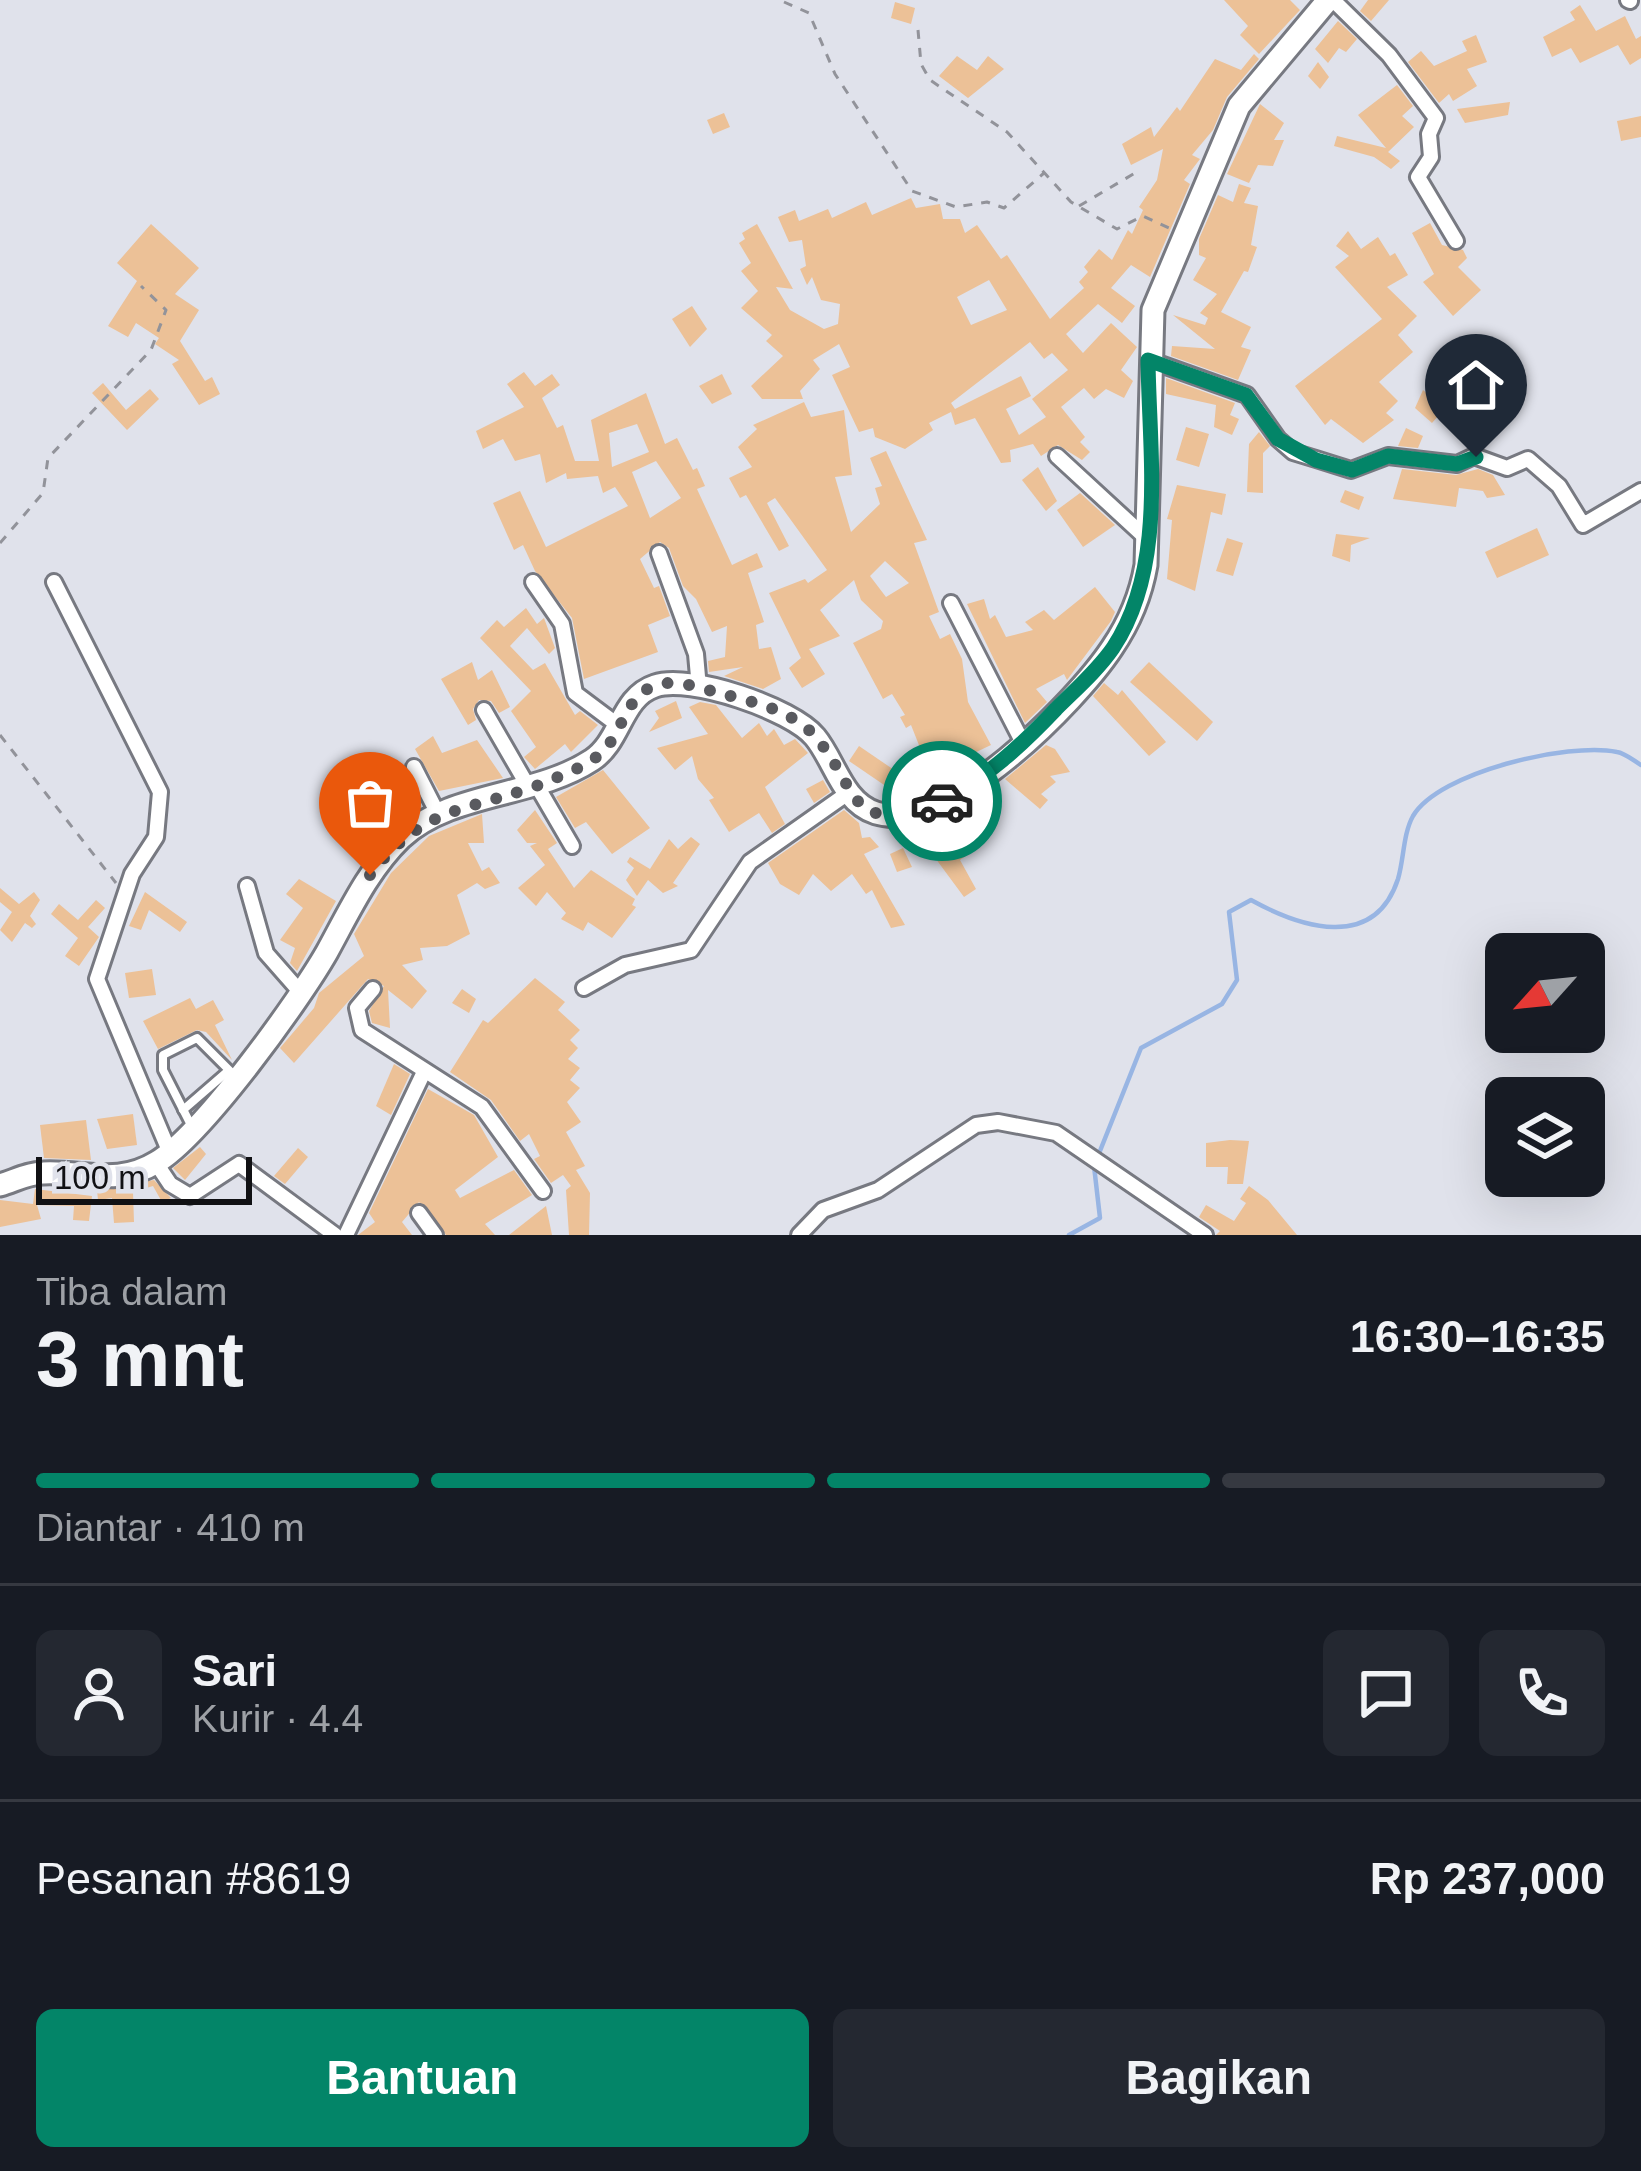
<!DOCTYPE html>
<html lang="id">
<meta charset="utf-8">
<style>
:root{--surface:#171b24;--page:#242831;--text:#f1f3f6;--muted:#9ea1a6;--line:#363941;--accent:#038568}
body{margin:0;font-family:Helvetica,sans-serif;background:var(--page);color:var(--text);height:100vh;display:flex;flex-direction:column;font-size:45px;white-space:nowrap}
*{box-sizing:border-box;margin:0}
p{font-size:39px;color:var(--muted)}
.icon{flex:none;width:66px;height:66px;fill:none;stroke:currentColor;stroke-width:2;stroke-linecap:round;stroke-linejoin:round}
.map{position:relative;height:1235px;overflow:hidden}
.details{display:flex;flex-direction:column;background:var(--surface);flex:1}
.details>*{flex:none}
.needle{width:78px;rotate:243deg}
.tools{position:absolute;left:1485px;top:933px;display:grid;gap:24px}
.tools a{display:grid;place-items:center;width:120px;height:120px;border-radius:18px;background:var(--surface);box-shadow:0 12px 48px #0002;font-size:60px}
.scale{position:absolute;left:36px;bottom:30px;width:216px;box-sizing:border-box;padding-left:12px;border:6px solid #111114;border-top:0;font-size:33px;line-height:42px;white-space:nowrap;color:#111114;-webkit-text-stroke:9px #e0e2eb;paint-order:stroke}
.pin{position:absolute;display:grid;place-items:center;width:102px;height:102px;color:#fff;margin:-123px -51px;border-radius:50% 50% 50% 0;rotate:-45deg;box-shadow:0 0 12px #0007}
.pin .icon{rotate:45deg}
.courier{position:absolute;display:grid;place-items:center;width:120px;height:120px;margin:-60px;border:9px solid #038568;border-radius:50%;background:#fff;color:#222;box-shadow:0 3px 15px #0007}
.overview em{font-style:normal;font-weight:800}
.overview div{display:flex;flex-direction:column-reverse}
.overview{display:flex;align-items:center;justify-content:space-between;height:204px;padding:0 36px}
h1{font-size:78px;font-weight:800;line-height:90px}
.bar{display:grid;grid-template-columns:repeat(4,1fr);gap:18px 12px;align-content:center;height:144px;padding:0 36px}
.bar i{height:15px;border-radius:9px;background:var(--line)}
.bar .active{background:var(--accent)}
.bar p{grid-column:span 4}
.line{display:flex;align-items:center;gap:30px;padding:0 36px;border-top:3px solid var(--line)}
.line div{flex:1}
.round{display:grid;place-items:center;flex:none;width:126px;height:126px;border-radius:18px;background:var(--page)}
.primary-button{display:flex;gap:24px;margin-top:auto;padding:24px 36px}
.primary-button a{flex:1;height:138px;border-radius:18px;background:var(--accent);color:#fff;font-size:48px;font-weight:800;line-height:138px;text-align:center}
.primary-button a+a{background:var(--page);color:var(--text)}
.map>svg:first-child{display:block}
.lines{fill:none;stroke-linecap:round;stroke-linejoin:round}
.stream{stroke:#98b5e3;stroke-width:4.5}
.building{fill:#ecc197;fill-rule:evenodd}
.service-casing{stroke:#777981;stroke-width:14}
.minor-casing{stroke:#777981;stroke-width:20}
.secondary-casing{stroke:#777981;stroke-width:27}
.path{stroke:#92939a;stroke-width:3;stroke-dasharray:9 9;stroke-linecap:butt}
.service{stroke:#fff;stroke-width:8}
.minor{stroke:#fff;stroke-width:14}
.secondary{stroke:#fff;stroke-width:21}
.done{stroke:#595a5f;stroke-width:12;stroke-dasharray:0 21.6}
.route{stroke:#038568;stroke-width:15}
</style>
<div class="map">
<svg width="1641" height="1235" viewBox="0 0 1641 1235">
<rect width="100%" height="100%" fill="#e0e2eb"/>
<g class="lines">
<!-- stream -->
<path class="stream" d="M1069,1235l31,-17 -6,-52 47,-118 81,-44 15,-24 -8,-68 22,-12c49,27 123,52 147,-21 6,-20 5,-45 15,-63 26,-44 155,-74 204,-64 8,1 17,9 24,13"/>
</g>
<!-- building -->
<g class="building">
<polygon points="1224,0 1290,0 1300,10 1259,54 1240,35 1248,26"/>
<polygon points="1368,0 1389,0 1371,21 1360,11"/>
<polygon points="895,2 915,8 911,24 891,18"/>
<polygon points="1580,5 1596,31 1625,16 1636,39 1641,36 1641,58 1630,65 1618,45 1580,63 1571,48 1552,57 1543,37 1575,20 1570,12"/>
<polygon points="1338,21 1357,39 1346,52 1339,48 1328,63 1315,49"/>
<polygon points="1476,35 1487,62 1467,69 1477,86 1453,101 1449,94 1439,103 1408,62 1421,51 1434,66 1467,51 1462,41"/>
<path d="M1254,54l5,5 -32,38 -14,33 -21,25 8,4 -16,21 6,4 -40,93 -19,-12 -20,23 24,18 -13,17 -24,-19 -32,30 17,19 28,-30 26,24 -16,23 12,11 -9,17 -18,-9 -12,10 -10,-11 -23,19 24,30 -5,5 10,10 -8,8 -24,-15 -17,11 -8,-12 -23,6 1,12 -10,1 -26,-45 -20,7 -4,-13 -22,11 4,7 -28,19 -30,-12 -2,-9 -14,4 -27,-57 18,-8 -11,-23 -26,16 7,9 -20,22 3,8h-41l-11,-13 32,-30 -17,-15 6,-6 -31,-27 17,-17 -17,-20 10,-8 -12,-20 6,-4 -3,-6 15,-9 36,65 -17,-2 14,23 34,19 14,-5 2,-20 -19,-4 -9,-23 -5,8 -7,-16 6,-3 -4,-26 -13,2 -11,-25 17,-7 4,11 29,-12 4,9 34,-16 6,13 39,-17 5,10 24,-4 3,15h17l5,14 12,-8 24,34 6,-4 43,64 34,-31 -5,-6 9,-10 -4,-5 15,-18 13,11 16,-30 4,4 11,-24 -4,-3 18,-27 6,-31 -32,16 -9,-21 29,-17 3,10 23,-30 3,4 35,-52 26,11zM989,280l18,30 -36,15 -14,-28zM1030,342l14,17 8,-6 16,17 -36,29 14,18 -27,18 -13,-26 25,-13 -10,-20 -66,33 -4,-6z"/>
<polygon points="957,56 977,70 988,56 1004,69 968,98 939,76"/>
<polygon points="1318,62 1329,77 1320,89 1308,76"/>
<polygon points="1397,85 1413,106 1402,116 1414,127 1388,152 1400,161 1391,169 1374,157 1334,146 1337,136 1386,148 1358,115"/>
<polygon points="1510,102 1508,115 1465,123 1457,109"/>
<polygon points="1260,104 1284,123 1274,140 1284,140 1273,166 1258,165 1249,183 1227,174"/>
<polygon points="724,113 730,127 713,134 707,120"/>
<polygon points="1641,116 1641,137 1621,141 1617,121"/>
<polygon points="1239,184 1251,188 1244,203 1258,206 1251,245 1257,247 1248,272 1244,271 1221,312 1251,327 1241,347 1251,350 1238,380 1171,356 1172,346 1215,349 1173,315 1205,325 1208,318 1200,313 1217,294 1193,280 1206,258 1199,255 1199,239 1218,195 1233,202"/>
<polygon points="1430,223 1442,245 1463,250 1467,258 1458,267 1481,290 1453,316 1423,282 1434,274 1412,233"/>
<polygon points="151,224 199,268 175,294 199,310 180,341 205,381 212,377 220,394 199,405 172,364 179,360 155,344 159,338 136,323 128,337 108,326 137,281 117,263"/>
<polygon points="1348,231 1361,249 1378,237 1390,256 1395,253 1408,275 1387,287 1417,316 1398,335 1413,352 1379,382 1398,401 1386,413 1394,420 1363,443 1331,419 1325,425 1295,386 1382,319 1335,267 1349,256 1336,246"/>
<polygon points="692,306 707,329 690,347 672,319"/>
<polygon points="1451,351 1468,373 1487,364 1496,382 1467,396 1447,353"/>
<path d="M524,372l11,14 17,-12 8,11 -18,13 15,30 6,-3 12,36h24l-8,-41 55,-27 19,51 12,-6 16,32 4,-2 8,18 -8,3 35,76 25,-12 6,14 -15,6 16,49 -8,3 3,24 12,-2 10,32 -18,10 -39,-13 19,-9 -34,5 -1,-11 17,-4 2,-31 -15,6 -16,-33 -13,-13 -14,-38 -9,-6 -20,17 14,29 5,-2 11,30 -22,9 10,27 -74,27 -12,-61 -37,-47 -12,-26 -9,5 -21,-47 27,-12 26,56 82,-41 -13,-19 -12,6 -5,-17 -31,3 -1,-6 -20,10 -6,-29 -25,7 -12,-22 -20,10 -7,-18 48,-24 -17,-23zM637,424l12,28 -37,15 -3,-34zM656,461l25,37 -31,20 -18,-46z"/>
<polygon points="722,374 732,394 712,404 699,386"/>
<polygon points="1166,378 1235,403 1230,415 1239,419 1232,435 1214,427 1216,405 1166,394"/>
<polygon points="103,383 126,410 150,389 159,399 127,430 92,393"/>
<polygon points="1423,390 1445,408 1432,423 1415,408"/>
<path d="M804,402l7,15 33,-7 8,65 -17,2 16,55 29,-28 -5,-16 7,-2 -12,-28 16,-7 41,89 -13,3 25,69 -10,4 11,23 10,-5 12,25 6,43 23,43 -21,10 4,9 -38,24 -25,-63 -5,3 -6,-11 5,-2 -13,-21 -9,5 -30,-56 28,-14 2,-8 -22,-21 -7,-20 -34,30 20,26 -31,13 16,25 -23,14 -13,-20 12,-10 -32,-65 36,-14 3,4 19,-13 -52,-72 -8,5 22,43 -10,5 -33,-56 -6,3 -11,-20 23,-11 -14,-20 19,-18 -4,-4zM885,561l24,22 -23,14 -16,-21z"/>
<polygon points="1186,427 1209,434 1199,467 1176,460"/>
<polygon points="1406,428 1423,436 1418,448 1398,446"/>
<polygon points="1259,432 1270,446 1263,453 1263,493 1247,492 1249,444"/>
<polygon points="1038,467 1057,501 1046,511 1022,480"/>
<polygon points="1402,469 1456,475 1478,469 1493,475 1505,495 1487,498 1483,491 1459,488 1456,507 1393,499"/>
<polygon points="1177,485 1226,494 1222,515 1211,512 1195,591 1167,579 1172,520 1167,519"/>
<polygon points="1345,490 1364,497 1359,510 1340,502"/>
<polygon points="1080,493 1115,525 1083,547 1057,510"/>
<polygon points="1537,528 1549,555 1497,578 1485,552"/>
<polygon points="1336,534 1370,538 1351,545 1350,562 1332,556"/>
<polygon points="1227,538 1243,543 1233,576 1216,571"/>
<polygon points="1095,587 1115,612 1111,621 1067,680 1064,674 1036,689 1047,702 1025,723 967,604 984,599 990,619 995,615 1006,637 1033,630 1025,622 1044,610 1054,620"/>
<polygon points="526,608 537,624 544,618 555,648 549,654 527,628 510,646 533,670 545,663 575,715 580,711 598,725 571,752 565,744 535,769 524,757 536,747 511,711 531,691 480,638 497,620 504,627"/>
<polygon points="472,662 478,680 492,670 510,707 499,713 491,701 479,700 473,709 476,720 468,725 441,679"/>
<polygon points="1149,662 1213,722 1197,741 1130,682"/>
<polygon points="1104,683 1118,695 1122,690 1166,742 1149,756 1093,696"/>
<polygon points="676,701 682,718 649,732 659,718 655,711"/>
<polygon points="700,702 716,705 742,738 759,723 767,736 774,729 784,745 795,739 808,753 765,787 785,824 772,833 759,813 729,832 709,800 714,798 698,779 692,756 675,770 657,748 708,734 689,707"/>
<polygon points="433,736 442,753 477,740 503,778 439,791 415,749"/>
<polygon points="1046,745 1055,749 1070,772 1050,776 1056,782 1041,794 1048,800 1040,809 1005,779"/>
<polygon points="859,746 900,774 890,789 849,761"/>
<polygon points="403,766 421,806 382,833 376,821 359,835 346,820 367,802 364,796"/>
<polygon points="603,770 650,828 612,854 586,822 575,828 556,797"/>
<polygon points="823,780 830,792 814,803 806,789"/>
<polygon points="535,810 557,843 548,849 574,888 591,870 635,899 632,905 636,907 612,938 588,922 583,931 561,919 566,913 547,892 536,906 518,888 545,865 530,846 537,843 527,843 517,830"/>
<polygon points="844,810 859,823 862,838 870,837 879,847 864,854 905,925 891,928 872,890 866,894 852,874 831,891 813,874 799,895 780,884 768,863"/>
<polygon points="482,814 484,843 468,843 482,871 489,867 500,883 485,889 477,883 457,895 470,934 447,946 420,948 423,960 402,965 427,991 412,1009 388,990 390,1028 372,1023 369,1011 384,986 368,979 294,1063 280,1048 314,1008 319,993 364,956 354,934 391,873 429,836"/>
<polygon points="949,815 974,850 960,860 976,889 964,897 913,828"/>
<polygon points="691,837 700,844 673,883 678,886 663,893 648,880 637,896 626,880 634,868 627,862 630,857 650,869 669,839 678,849"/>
<polygon points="903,848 912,867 897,872 890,854"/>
<polygon points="299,879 336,901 297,971 290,963 295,948 280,940 303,908 286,894"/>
<polygon points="0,888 19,904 34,892 40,900 30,916 36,924 32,928 25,923 12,942 0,930 12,912 0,902"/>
<polygon points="145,892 187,922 180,932 149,910 141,930 129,926"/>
<polygon points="96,900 105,908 88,927 99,937 79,966 65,956 78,938 51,914 59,904 78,920"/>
<polygon points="152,969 156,995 129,998 125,973"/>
<polygon points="535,978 565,1002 558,1010 580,1030 570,1040 578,1048 568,1059 580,1068 570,1080 580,1088 567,1102 581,1122 566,1132 585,1166 576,1170 590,1193 589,1235 569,1235 566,1190 571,1186 563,1175 551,1183 534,1159 540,1156 529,1134 520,1141 491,1100 450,1072 483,1020 488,1023"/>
<polygon points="462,989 476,999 469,1013 452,1003"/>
<polygon points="190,998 196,1009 213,1000 224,1020 215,1025 232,1060 206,1032 197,1030 158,1049 143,1021"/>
<polygon points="394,1064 410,1074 391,1115 376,1106"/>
<polygon points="428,1089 474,1115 498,1157 455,1190 460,1198 514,1170 532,1195 485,1224 495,1235 446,1235 419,1202 402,1222 412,1235 358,1235 375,1222 369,1213"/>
<polygon points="133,1114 137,1145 107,1149 97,1119"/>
<polygon points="86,1120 91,1160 44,1158 40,1125"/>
<polygon points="1230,1140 1249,1141 1243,1184 1227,1184 1228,1167 1206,1167 1206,1143"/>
<polygon points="200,1147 206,1154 185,1180 173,1168"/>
<polygon points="298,1148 308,1157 285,1184 274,1176"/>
<polygon points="154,1180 171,1198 162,1202 153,1186 133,1192 134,1222 114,1223 112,1198 98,1200 97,1190"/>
<polygon points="1249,1186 1268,1200 1297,1235 1216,1235 1220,1231 1199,1217 1206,1205 1234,1221 1246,1203 1240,1199"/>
<polygon points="35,1189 92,1196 89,1221 73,1220 74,1206 37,1205 41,1219 0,1227 0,1200 33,1204"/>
<polygon points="546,1206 552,1235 509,1235"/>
</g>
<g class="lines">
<!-- service casing -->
<g class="service-casing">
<g id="service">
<polyline points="183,1110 228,1071"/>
<polyline points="192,1127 163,1070 163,1055 197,1038 236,1077"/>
</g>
</g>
<!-- minor casing -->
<g class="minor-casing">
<g id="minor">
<polyline points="1333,0 1389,55 1436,118 1429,134 1431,157 1418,177 1456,241"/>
<polyline points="1628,0 1630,1"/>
<polyline points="1149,360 1247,395 1278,439 1293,452 1316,459 1351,470 1388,456 1457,464 1474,456 1507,468 1528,459 1559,486 1583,525 1641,491"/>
<polyline points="1057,456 1146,538"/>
<polyline points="659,553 696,654 699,688"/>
<polyline points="54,582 160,792 156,837 132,874 97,979 170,1153"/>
<polyline points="533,582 562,624 575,693 619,726"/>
<polyline points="951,603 1023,743"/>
<polyline points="484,710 529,788"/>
<polyline points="414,767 438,814"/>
<polyline points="537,786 572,846"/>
<polyline points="247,886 266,953 302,994"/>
<polyline points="584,988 625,965 691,950 750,862 848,793"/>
<polyline points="373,989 357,1008 362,1030 482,1107 543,1191"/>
<polyline points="156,1163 170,1184 190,1196 239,1164 335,1235"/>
<polyline points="419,1213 435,1235"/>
<polyline points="346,1235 423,1074"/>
<polyline points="799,1235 823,1210 878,1190 976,1125 998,1122 1056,1133 1205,1235"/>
</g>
</g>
<!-- secondary casing -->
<g class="secondary-casing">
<path id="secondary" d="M0,1185c14,-4 28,-12 43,-12 43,-2 75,13 114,-11 46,-28 142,-161 170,-210 22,-40 41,-82 74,-114 51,-47 133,-40 191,-78 29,-19 29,-63 63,-74 35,-12 137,23 160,51 20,24 27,65 61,76 70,22 201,-112 236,-165 17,-25 29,-54 34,-83l7,-255 86,-204 89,-106"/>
</g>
<!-- path -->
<g class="path">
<polyline points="784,2 809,13 835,74 912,191 956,207 987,202 1004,208 1044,173"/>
<polyline points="918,30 921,64 930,80 1007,132 1071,202 1117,229 1143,216 1169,228"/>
<polyline points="1079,206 1135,173"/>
<polyline points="0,543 43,493 48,458 151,350 166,310 141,286"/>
<polyline points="0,735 116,883"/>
</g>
<!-- service -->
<use href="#service" class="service"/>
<!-- minor -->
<use href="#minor" class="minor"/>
<!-- secondary -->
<use href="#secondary" class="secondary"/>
</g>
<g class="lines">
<!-- done -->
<path class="done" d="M370,875c58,-75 102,-62 181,-95 19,-8 41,-16 55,-32 18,-21 21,-53 50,-63 22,-6 43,3 63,8 31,8 68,16 92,39 50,52 32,110 131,69"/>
<!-- route -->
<path class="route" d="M942,801c45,-24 79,-55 114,-92 19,-19 41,-38 57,-61 54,-82 36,-195 35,-288l98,35 32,44 38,21 36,10 36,-14 69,8 19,-7"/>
</g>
</svg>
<div class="tools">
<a><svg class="needle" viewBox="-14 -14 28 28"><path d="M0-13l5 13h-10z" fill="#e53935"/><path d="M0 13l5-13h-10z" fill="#9ea1a6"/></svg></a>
<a><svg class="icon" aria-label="layers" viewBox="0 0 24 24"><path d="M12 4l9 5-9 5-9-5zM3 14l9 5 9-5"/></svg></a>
</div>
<div class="scale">100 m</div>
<div class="pin" style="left:370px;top:875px;background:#ea580c"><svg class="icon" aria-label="bag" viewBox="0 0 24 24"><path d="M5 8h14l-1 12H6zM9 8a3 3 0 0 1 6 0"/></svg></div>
<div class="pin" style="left:1476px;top:457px;background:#1f2937"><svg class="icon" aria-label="home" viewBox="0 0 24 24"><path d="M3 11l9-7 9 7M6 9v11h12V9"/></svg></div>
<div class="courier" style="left:942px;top:801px"><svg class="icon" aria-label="car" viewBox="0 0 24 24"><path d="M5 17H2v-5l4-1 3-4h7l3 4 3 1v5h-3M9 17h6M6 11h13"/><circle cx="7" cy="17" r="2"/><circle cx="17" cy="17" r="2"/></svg></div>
</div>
<section class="details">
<div class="overview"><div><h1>3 mnt</h1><p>Tiba dalam</p></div><em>16:30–16:35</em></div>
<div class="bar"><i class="active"></i><i class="active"></i><i class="active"></i><i></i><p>Diantar · 410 m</p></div>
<div class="line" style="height:216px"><a class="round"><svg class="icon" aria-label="person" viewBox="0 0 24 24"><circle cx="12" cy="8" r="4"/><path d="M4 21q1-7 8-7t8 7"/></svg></a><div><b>Sari</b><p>Kurir · 4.4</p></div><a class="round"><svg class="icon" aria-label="chat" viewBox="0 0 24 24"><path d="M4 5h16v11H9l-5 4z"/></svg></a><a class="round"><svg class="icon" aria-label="phone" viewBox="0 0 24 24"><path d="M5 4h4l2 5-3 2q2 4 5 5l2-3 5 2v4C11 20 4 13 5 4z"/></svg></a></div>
<div class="line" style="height:156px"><div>Pesanan #8619</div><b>Rp 237,000</b></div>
<div class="primary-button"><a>Bantuan</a><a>Bagikan</a></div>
</section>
